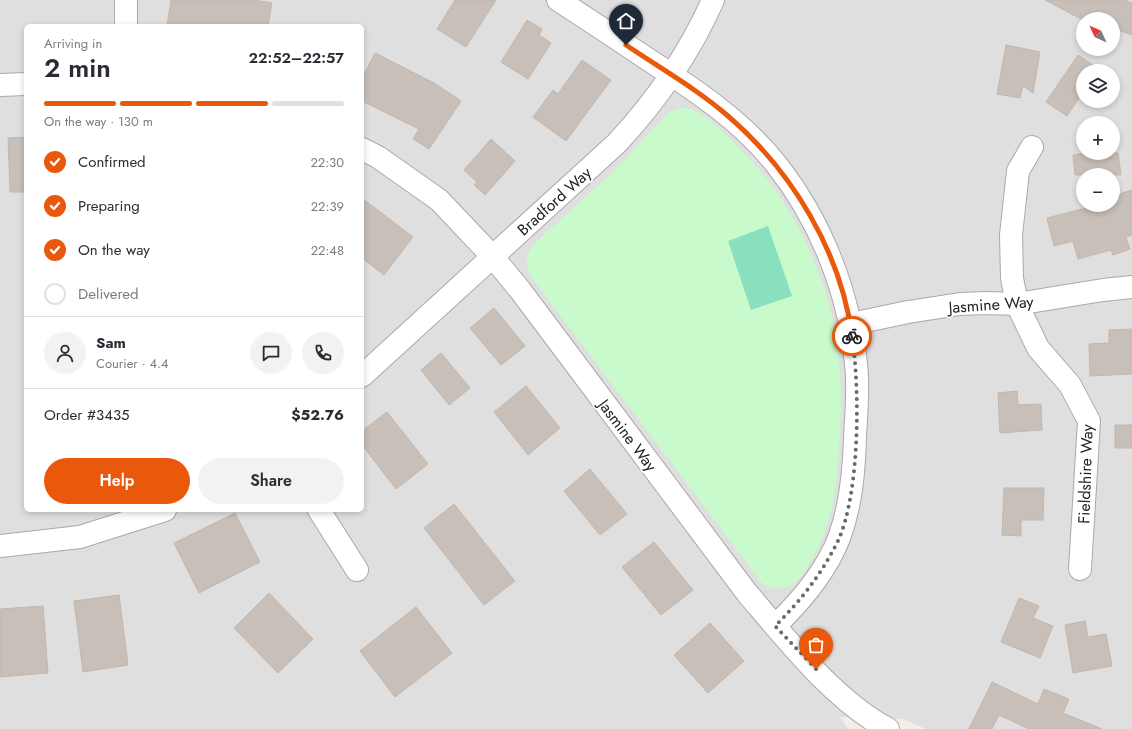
<!DOCTYPE html>
<meta charset="utf-8">
<style>
:root{--surface:#fff;--page:#f2f2f3;--text:#2b2b33;--muted:#7c7c81;--line:#e1e1e2;--accent:#ea580c}
body{margin:0;font-family:Jost,sans-serif;background:var(--page);color:var(--text);height:100vh;display:flex;flex-direction:column;font-size:15px;white-space:nowrap}
*{box-sizing:border-box;margin:0}
p{font-size:13px;color:var(--muted)}
.icon{flex:none;width:22px;height:22px;fill:none;stroke:currentColor;stroke-width:2;stroke-linecap:round;stroke-linejoin:round}
.map{position:relative;flex:1;overflow:hidden}
.sheet{position:absolute;left:24px;top:24px;width:340px;height:488px;display:flex;flex-direction:column;background:var(--surface);border-radius:6px;box-shadow:0 2px 6px #0003}
.sheet>*{flex:none}
.needle{width:26px;rotate:314deg}
.controls{position:absolute;left:1076px;top:12px;display:grid;gap:8px}
.controls a{display:grid;place-items:center;width:44px;height:44px;border-radius:50%;background:var(--surface);box-shadow:0 2px 6px #0003;font-size:20px}
.pin{position:absolute;display:grid;place-items:center;width:34px;height:34px;color:#fff;margin:-41px -17px;border-radius:50% 50% 50% 0;rotate:-45deg;box-shadow:0 0 4px #0007}
.pin .icon{rotate:45deg}
.courier{position:absolute;display:grid;place-items:center;width:40px;height:40px;margin:-20px;border:3px solid #ea580c;border-radius:50%;background:#fff;color:#222;box-shadow:0 1px 5px #0007}
.headline em{font-style:normal;font-weight:600}
.headline div{display:flex;flex-direction:column-reverse}
.headline{display:flex;align-items:center;justify-content:space-between;height:68px;padding:0 20px}
h1{font-size:26px;font-weight:600;line-height:30px}
.bar{display:grid;grid-template-columns:repeat(4,1fr);gap:6px 4px;align-content:center;height:48px;padding:0 20px}
.bar i{height:5px;border-radius:3px;background:var(--line)}
.bar .current{background:var(--accent)}
.bar p{grid-column:span 4}
.line{display:flex;align-items:center;gap:10px;padding:0 20px;border-top:1px solid var(--line)}
.line div{flex:1}
.round{display:grid;place-items:center;flex:none;width:42px;height:42px;border-radius:21px;background:var(--page)}
ol{padding:0 20px;list-style:none}
li{display:flex;align-items:center;gap:12px;height:44px}
li p{margin-inline-start:auto}
li .icon{padding:4px;border-radius:50%;background:var(--accent);color:#fff;stroke-width:4}
li:last-child{color:var(--muted)}
li i{width:22px;height:22px;border:2px solid var(--line);border-radius:50%}
.primary-button{display:flex;gap:8px;margin-top:auto;padding:8px 20px}
.primary-button a{flex:1;height:46px;border-radius:24px;background:var(--accent);color:#fff;font-size:16px;font-weight:600;line-height:46px;text-align:center}
.primary-button a+a{background:var(--page);color:var(--text)}
.map>svg:first-child{display:block}
.residential{fill:#e0dfdf;fill-rule:evenodd}
.park{fill:#c8facc}
.pitch{fill:#88e0be}
.building{fill:#c7bfb8;stroke:#c4b6ab}
.lines{fill:none;stroke-linecap:round;stroke-linejoin:round}
.minor-casing{stroke:#a9a9a9;stroke-width:24}
.minor{stroke:#fff;stroke-width:22}
.done{stroke:#6b6a68;stroke-width:4;stroke-dasharray:0 7.2}
.route{stroke:#ea580c;stroke-width:5}
.labels{text-anchor:middle;stroke-width:3.5;stroke-linejoin:round;paint-order:stroke}
.street-label{font-size:16px;fill:#222;stroke:#fff}
</style>
<div class="map">
<svg width="1132" height="729" viewBox="0 0 1132 729">
<rect width="100%" height="100%" fill="#f2efe9"/>
<!-- residential -->
<path class="residential" d="M0,0h1132v729h-206l-23,-10 -63,-2 8,12h-848zM1083,19h30v30h-30zM26,26h336v484h-336zM1083,71h30v30h-30zM1083,123h30v30h-30zM1083,175h30v30h-30z"/>
<!-- park -->
<path class="park" d="M680,108c22,-1 43,24 58,39 47,46 79,106 94,169 9,39 10,76 8,114 -2,52 -6,97 -36,142 -12,17 -25,22 -43,10l-229,-304c-7,-13 -7,-24 3,-35l80,-73 53,-57z"/>
<!-- pitch -->
<polygon class="pitch" points="768,226 792,296 751,310 728,241"/>
<!-- building -->
<g class="building">
<polygon points="171,0 255,0 272,3 268,26 167,26"/>
<polygon points="455,0 496,0 466,47 437,29"/>
<polygon points="1045,0 1125,0 1132,3 1132,35 1113,28 1113,19 1081,19"/>
<polygon points="527,20 542,29 539,35 551,43 528,79 501,62"/>
<polygon points="1006,45 1040,52 1033,93 1023,86 1020,98 997,94"/>
<polygon points="375,53 434,83 461,101 429,149 413,139 419,129 362,101 362,78"/>
<polygon points="1078,55 1093,65 1088,71 1083,71 1083,92 1067,116 1046,102"/>
<polygon points="582,60 611,80 566,141 533,117 553,90 558,94"/>
<polygon points="26,137 26,192 10,192 8,138"/>
<polygon points="491,139 515,161 485,195 474,185 477,182 464,170"/>
<polygon points="1086,153 1118,153 1121,175 1075,175 1073,155"/>
<polygon points="1132,190 1132,235 1126,237 1130,249 1113,255 1111,250 1078,259 1073,241 1054,246 1047,218 1098,205 1113,205 1113,196"/>
<polygon points="362,198 413,237 384,275 362,258"/>
<polygon points="494,308 525,346 501,365 470,328"/>
<polygon points="1132,329 1132,374 1090,376 1089,344 1109,343 1109,330"/>
<polygon points="441,353 470,388 449,405 421,370"/>
<polygon points="526,386 560,428 528,455 494,412"/>
<polygon points="1017,391 1018,405 1041,404 1042,430 1000,433 998,393"/>
<polygon points="387,412 428,464 396,489 362,445 362,431"/>
<rect x="1115" y="425" width="17" height="23"/>
<polygon points="590,469 627,514 600,535 564,491"/>
<polygon points="1004,488 1044,488 1043,520 1021,520 1021,536 1002,535"/>
<polygon points="454,504 515,581 484,605 424,528"/>
<polygon points="235,513 260,562 199,593 174,543"/>
<polygon points="654,542 693,590 661,615 622,567"/>
<polygon points="269,593 313,639 278,673 234,628"/>
<polygon points="119,595 128,665 83,672 74,601"/>
<polygon points="1019,598 1039,606 1033,618 1053,626 1040,658 1001,642"/>
<polygon points="43,606 48,673 0,677 0,609"/>
<polygon points="416,607 452,653 395,697 360,651"/>
<polygon points="1085,621 1088,637 1106,634 1112,666 1073,673 1065,625"/>
<polygon points="710,623 744,661 708,693 674,655"/>
<polygon points="992,682 1038,704 1044,689 1069,699 1063,713 1102,729 1029,729 999,715 992,729 969,729"/>
</g>
<g class="lines">
<!-- minor casing -->
<g class="minor-casing">
<g id="minor">
<polyline points="126,0 126,26"/>
<path d="M558,0c31,20 61,40 91,60 46,30 93,61 127,104 45,57 73,128 80,200 3,24 0,50 -1,74 -1,34 -4,68 -16,100 -13,34 -38,63 -64,88"/>
<polyline points="0,85 26,84"/>
<polyline points="1032,147 1018,171 1011,235 1012,278 1017,304 1038,348 1070,385 1089,421 1080,569"/>
<path d="M362,149l16,8 61,43 54,57 27,33 227,303c40,47 88,108 141,136"/>
<polyline points="851,324 908,312 960,304 987,303 1017,304 1103,290 1132,287"/>
<path d="M362,376l255,-233c39,-42 73,-91 96,-143"/>
<polyline points="319,510 357,570"/>
<polyline points="0,546 80,537 165,510"/>
</g>
</g>
<!-- minor -->
<use href="#minor" class="minor"/>
</g>
<g class="lines">
<!-- done -->
<path class="done" d="M816,669l-41,-43c26,-25 47,-53 63,-85 22,-48 22,-152 14,-205"/>
<!-- route -->
<path class="route" d="M626,45c34,23 71,44 102,71 64,55 113,136 124,220"/>
</g>
<g class="labels">
<!-- street labels -->
<g class="street-label">
<text transform="translate(554 201) rotate(-42)" y="6">Bradford Way</text>
<text transform="translate(991 304) rotate(-4)" y="6">Jasmine Way</text>
<text transform="translate(628 435) rotate(53)" y="6">Jasmine Way</text>
<text transform="translate(1085 474) rotate(-88)" y="6">Fieldshire Way</text>
</g>
</g>
</svg>
<div class="controls">
<a><svg class="needle" viewBox="-14 -14 28 28"><path d="M0-13l5 13h-10z" fill="#e53935"/><path d="M0 13l5-13h-10z" fill="#7c7c81"/></svg></a>
<a><svg class="icon" aria-label="layers" viewBox="0 0 24 24"><path d="M12 4l9 5-9 5-9-5zM3 14l9 5 9-5"/></svg></a>
<a>+</a>
<a>−</a>
</div>
<div class="pin" style="left:816px;top:669px;background:#ea580c"><svg class="icon" aria-label="bag" viewBox="0 0 24 24"><path d="M5 8h14l-1 12H6zM9 8a3 3 0 0 1 6 0"/></svg></div>
<div class="pin" style="left:626px;top:45px;background:#1f2937"><svg class="icon" aria-label="home" viewBox="0 0 24 24"><path d="M3 11l9-7 9 7M6 9v11h12V9"/></svg></div>
<div class="courier" style="left:852px;top:336px"><svg class="icon" aria-label="bike" viewBox="0 0 24 24"><circle cx="6" cy="16" r="4"/><circle cx="18" cy="16" r="4"/><path d="M6 16l4-8h5l3 8M10 8l3 8H6M13 5h3"/></svg></div>
<section class="sheet">
<div class="headline"><div><h1>2 min</h1><p>Arriving in</p></div><em>22:52–22:57</em></div>
<div class="bar"><i class="current"></i><i class="current"></i><i class="current"></i><i></i><p>On the way · 130 m</p></div>
<ol>
<li><svg class="icon" aria-label="check" viewBox="0 0 24 24"><path d="M5 12l5 5 9-10"/></svg>Confirmed<p>22:30</p></li>
<li><svg class="icon" aria-label="check" viewBox="0 0 24 24"><path d="M5 12l5 5 9-10"/></svg>Preparing<p>22:39</p></li>
<li><svg class="icon" aria-label="check" viewBox="0 0 24 24"><path d="M5 12l5 5 9-10"/></svg>On the way<p>22:48</p></li>
<li><i></i>Delivered</li>
</ol>
<div class="line" style="height:72px"><a class="round"><svg class="icon" aria-label="person" viewBox="0 0 24 24"><circle cx="12" cy="8" r="4"/><path d="M4 21q1-7 8-7t8 7"/></svg></a><div><b>Sam</b><p>Courier · 4.4</p></div><a class="round"><svg class="icon" aria-label="chat" viewBox="0 0 24 24"><path d="M4 5h16v11H9l-5 4z"/></svg></a><a class="round"><svg class="icon" aria-label="phone" viewBox="0 0 24 24"><path d="M5 4h4l2 5-3 2q2 4 5 5l2-3 5 2v4C11 20 4 13 5 4z"/></svg></a></div>
<div class="line" style="height:52px"><div>Order #3435</div><b>$52.76</b></div>
<div class="primary-button"><a>Help</a><a>Share</a></div>
</section>
</div>
